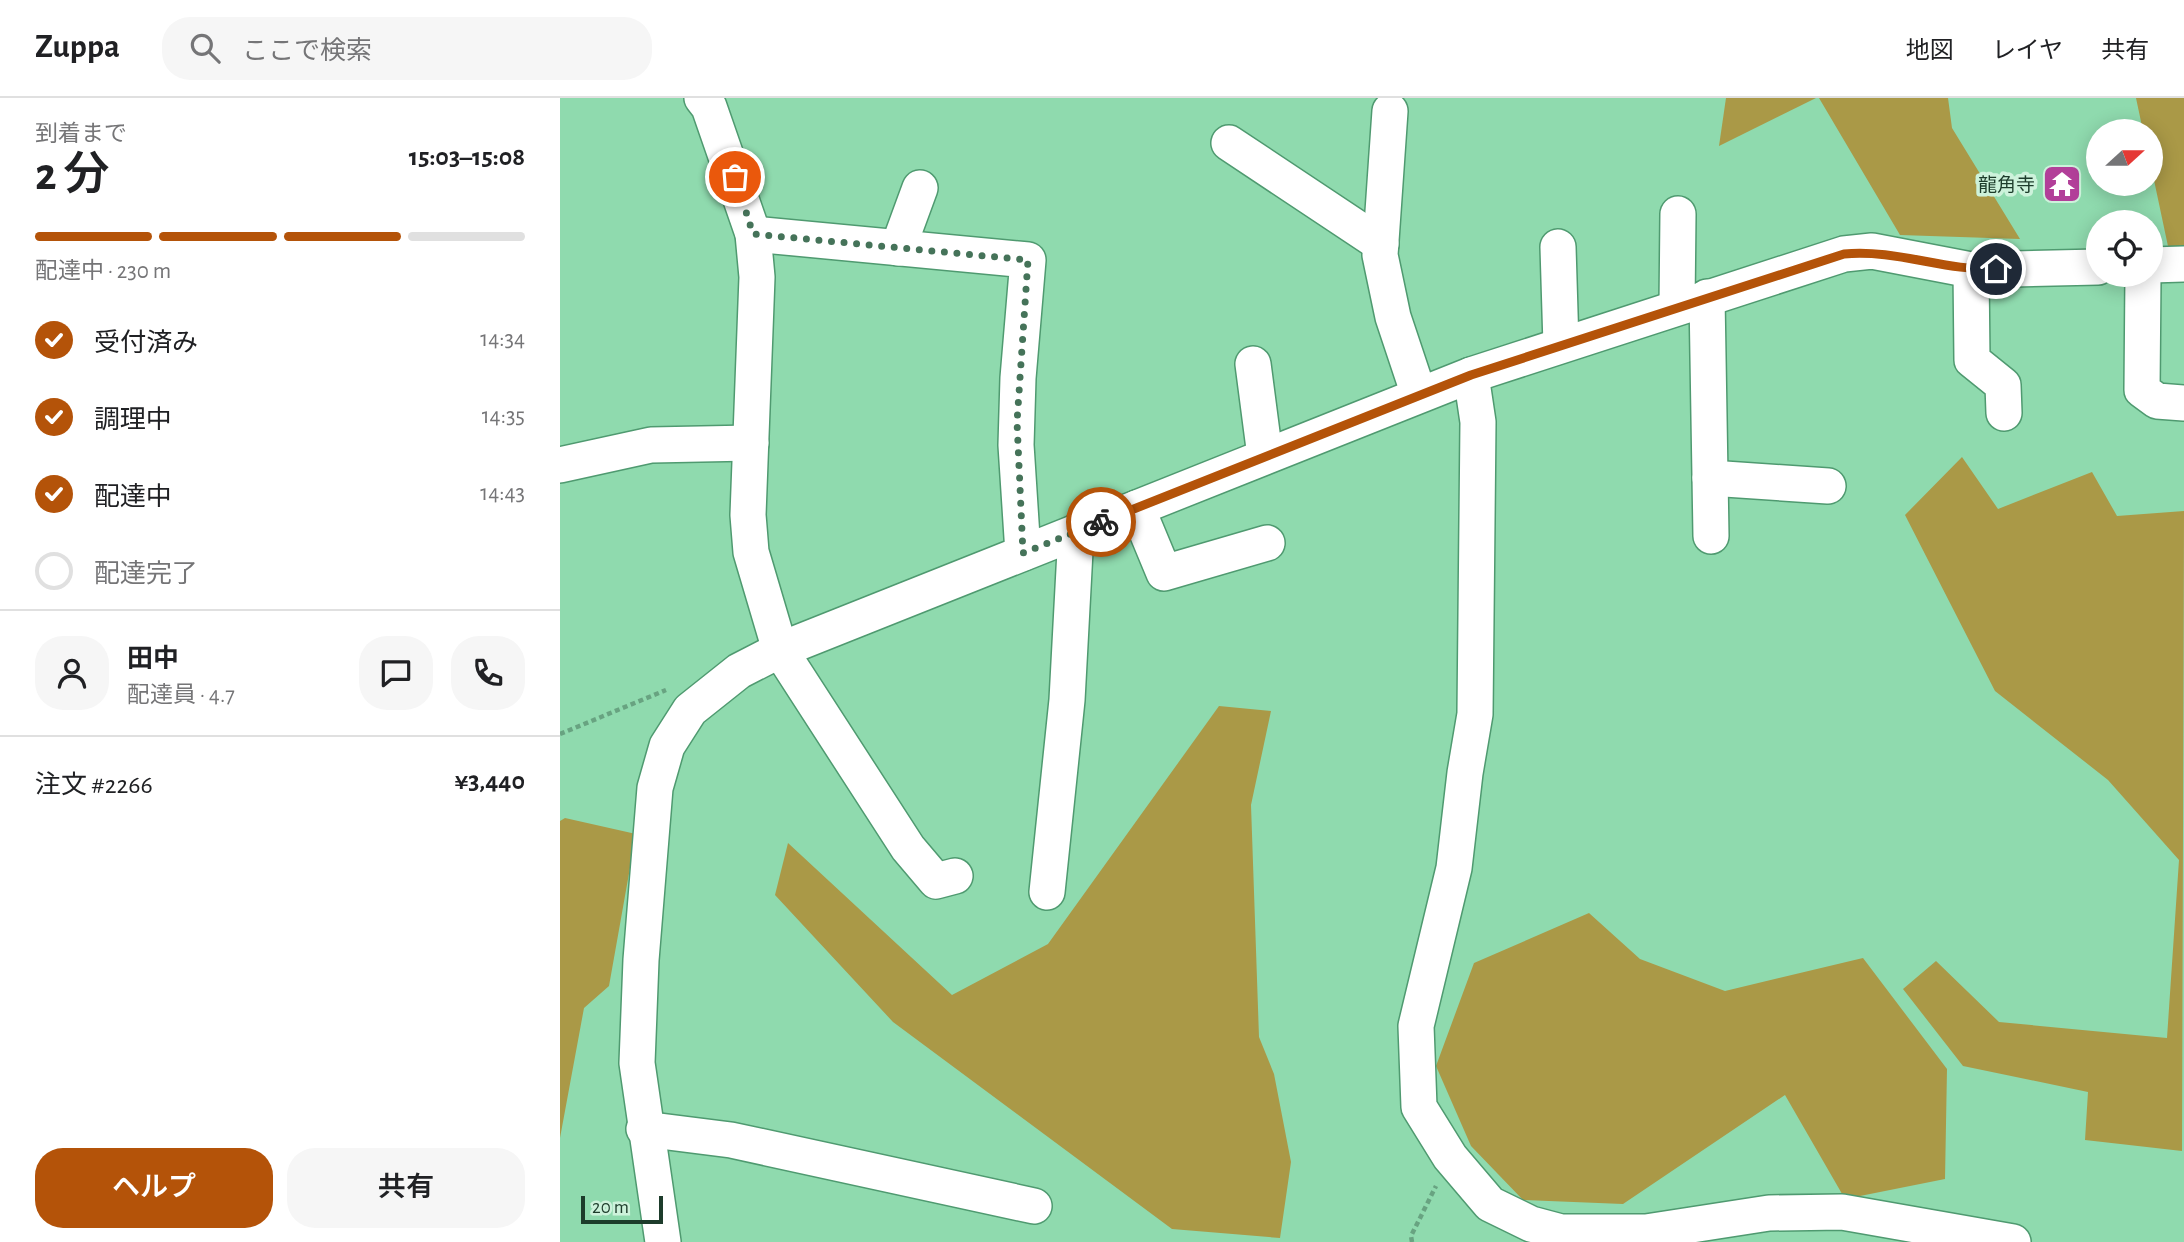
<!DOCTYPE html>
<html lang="ja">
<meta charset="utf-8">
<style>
:root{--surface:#fff;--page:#f6f6f6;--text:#202124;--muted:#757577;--line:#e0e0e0;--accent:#b45309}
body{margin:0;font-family:"Alegreya Sans","Noto Sans JP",sans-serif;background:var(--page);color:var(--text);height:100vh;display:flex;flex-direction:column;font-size:26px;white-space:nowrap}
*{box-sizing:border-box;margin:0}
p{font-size:23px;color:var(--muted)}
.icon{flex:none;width:38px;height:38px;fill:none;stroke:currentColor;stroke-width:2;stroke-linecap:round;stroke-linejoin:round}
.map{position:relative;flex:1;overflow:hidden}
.sheet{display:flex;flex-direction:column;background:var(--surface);width:560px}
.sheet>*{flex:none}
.needle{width:46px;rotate:69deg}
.buttons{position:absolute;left:1526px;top:21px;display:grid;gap:14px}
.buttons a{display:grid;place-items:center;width:77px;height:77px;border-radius:50%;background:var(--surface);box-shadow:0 4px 18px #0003;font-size:35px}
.scale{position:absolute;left:21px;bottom:18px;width:82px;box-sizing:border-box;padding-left:7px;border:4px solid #1d3c2b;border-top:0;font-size:19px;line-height:24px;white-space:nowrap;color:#1d3c2b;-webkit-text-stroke:5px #cdf2db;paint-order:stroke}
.pin{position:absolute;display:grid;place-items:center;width:60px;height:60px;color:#fff;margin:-30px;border:4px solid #fff;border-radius:50%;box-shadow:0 2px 7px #0007}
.courier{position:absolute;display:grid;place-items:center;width:70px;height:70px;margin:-35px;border:5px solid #b45309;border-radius:50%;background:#fff;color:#222;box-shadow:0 2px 9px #0007}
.overview em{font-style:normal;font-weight:600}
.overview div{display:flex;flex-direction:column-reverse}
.overview{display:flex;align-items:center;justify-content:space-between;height:119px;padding:0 35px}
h1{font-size:46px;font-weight:600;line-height:52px}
.bar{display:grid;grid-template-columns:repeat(4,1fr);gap:10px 7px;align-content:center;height:84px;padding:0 35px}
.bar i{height:9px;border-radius:5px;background:var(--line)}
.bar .on{background:var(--accent)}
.bar p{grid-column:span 4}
.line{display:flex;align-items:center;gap:18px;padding:0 35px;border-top:2px solid var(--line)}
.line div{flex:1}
.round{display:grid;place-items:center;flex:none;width:74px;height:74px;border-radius:28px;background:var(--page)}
ol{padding:0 35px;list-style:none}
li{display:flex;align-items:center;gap:21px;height:77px}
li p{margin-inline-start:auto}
li .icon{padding:7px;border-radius:50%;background:var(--accent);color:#fff;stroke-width:4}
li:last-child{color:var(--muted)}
li i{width:38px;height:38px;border:4px solid var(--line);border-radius:50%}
.primary-button{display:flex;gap:14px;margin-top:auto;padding:14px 35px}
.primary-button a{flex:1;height:80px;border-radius:28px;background:var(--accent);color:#fff;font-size:28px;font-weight:600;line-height:80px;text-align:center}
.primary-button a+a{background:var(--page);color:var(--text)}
header{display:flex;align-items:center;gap:42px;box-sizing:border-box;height:98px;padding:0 35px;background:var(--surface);border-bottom:2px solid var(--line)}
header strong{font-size:33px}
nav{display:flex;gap:38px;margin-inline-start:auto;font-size:24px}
.search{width:490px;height:63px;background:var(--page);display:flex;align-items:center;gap:18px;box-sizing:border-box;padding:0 24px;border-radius:28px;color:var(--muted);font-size:26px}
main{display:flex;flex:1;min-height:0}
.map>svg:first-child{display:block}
.forest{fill:#aa9947}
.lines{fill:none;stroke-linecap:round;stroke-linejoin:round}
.minor-casing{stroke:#4f9a70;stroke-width:38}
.path{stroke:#68a381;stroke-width:4.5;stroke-dasharray:5 3.5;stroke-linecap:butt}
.minor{stroke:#fff;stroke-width:35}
.done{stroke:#457359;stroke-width:7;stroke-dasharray:0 12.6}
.route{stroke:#b45309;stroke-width:9}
.labels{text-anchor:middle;stroke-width:7;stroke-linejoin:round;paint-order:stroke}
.poi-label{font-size:19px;fill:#1d3c2b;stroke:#cdf2db;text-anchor:end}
</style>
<header>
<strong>Zuppa</strong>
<div class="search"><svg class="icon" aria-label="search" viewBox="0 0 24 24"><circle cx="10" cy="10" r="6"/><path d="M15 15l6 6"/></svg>ここで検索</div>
<nav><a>地図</a><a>レイヤ</a><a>共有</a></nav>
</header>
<main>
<section class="sheet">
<div class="overview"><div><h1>2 分</h1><p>到着まで</p></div><em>15:03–15:08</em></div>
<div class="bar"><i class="on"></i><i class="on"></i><i class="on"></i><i></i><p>配達中 · 230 m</p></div>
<ol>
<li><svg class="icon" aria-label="check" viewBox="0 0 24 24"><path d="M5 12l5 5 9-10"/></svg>受付済み<p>14:34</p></li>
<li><svg class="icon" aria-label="check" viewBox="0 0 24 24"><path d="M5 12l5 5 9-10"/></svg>調理中<p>14:35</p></li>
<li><svg class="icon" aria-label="check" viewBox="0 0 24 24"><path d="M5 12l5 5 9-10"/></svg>配達中<p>14:43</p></li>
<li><i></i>配達完了</li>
</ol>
<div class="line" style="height:126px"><a class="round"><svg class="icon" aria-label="person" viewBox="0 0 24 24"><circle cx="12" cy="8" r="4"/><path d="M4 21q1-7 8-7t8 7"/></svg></a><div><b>田中</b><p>配達員 · 4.7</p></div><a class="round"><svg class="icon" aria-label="chat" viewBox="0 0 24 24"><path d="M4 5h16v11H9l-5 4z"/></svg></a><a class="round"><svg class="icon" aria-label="phone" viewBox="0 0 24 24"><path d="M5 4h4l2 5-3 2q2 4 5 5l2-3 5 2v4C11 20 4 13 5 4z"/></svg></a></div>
<div class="line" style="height:91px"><div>注文 #2266</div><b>¥3,440</b></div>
<div class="primary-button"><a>ヘルプ</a><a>共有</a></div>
</section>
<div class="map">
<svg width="1624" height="1144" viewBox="0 0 1624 1144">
<rect width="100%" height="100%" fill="#8fdaae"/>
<!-- forest -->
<g class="forest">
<polygon points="1166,0 1256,0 1159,48"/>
<polygon points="1259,0 1388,0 1392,30 1460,141 1340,137"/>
<polygon points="1576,0 1624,0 1624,151 1609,153 1591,68 1591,33 1583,33"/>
<polygon points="1402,359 1438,411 1532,374 1557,418 1624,413 1622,1053 1525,1042 1528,994 1403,968 1343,891 1376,863 1439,924 1607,940 1619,762 1548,682 1435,593 1345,417"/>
<polygon points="659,608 711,613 691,707 699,939 714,976 731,1064 720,1140 612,1131 333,924 215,797 228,745 392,897 488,846"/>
<polygon points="5,720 76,736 49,888 24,910 0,1040 0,723"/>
<polygon points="1029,815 1080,861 1165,893 1303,860 1387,971 1385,1081 1285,1101 1225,997 1063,1106 963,1102 911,1048 876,968 914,865"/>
</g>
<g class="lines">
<!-- minor casing -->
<g class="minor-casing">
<g id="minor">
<polyline points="142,0 149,9 193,136 197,179 188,417 191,454 220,552 348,750 376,783 395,778"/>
<polyline points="830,13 820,157 833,219 859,297"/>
<polyline points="669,45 821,146"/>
<polyline points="193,136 468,162 458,280 456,347 463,455"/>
<polyline points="998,149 1001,247"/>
<polyline points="338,150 360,90"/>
<polyline points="1591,167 1624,166"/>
<polyline points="1411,172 1412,262 1443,287 1444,315"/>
<polyline points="1583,177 1582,292 1597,303 1624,305"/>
<polyline points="1147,199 1151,438"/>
<polyline points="1117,208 1118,116"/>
<polyline points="693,266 705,358"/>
<polyline points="911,277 918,324 915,616 905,675 894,770 856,928 859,1009 890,1059 930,1106 971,1126 1001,1134 1086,1134 1209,1115 1282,1114 1453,1144"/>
<polyline points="0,367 91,347 191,345"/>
<polyline points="1150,380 1268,388"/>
<polyline points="577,410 604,475 707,445"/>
<polyline points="487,794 507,602 516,434"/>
<polyline points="84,1031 171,1042 474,1108"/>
<polyline points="103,1144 77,965 81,862 95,690 107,648 130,612 179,573 220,552 911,277 1284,156 1312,153 1411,172 1538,169"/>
</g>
</g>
<!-- path -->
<g class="path">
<polyline points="0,636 106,592"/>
<polyline points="852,1144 851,1138 876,1088"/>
</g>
<!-- minor -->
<use href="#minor" class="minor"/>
</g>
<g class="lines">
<!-- done -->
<polyline class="done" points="175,79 193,136 468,162 457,324 463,455 541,424"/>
<!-- route -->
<path class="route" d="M541,424l370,-147 373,-121c52,-5 101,17 152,15"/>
</g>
<!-- icons -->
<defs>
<g id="temple-square" transform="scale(2.0125)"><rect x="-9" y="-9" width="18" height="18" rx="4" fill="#b23f99" stroke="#cdf2db"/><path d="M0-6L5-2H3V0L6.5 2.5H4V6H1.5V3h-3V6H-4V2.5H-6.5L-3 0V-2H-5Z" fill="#fff"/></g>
</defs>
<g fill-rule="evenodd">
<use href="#temple-square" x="1502" y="86"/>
</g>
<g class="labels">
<!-- poi labels -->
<g class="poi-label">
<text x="1475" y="93">龍角寺</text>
</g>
</g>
</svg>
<div class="buttons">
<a><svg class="needle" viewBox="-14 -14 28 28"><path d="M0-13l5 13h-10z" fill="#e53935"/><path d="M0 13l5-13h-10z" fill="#757577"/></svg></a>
<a><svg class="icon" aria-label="locate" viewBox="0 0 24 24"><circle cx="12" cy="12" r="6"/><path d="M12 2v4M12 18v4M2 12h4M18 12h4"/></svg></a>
</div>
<div class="scale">20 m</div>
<div class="pin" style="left:175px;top:79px;background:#ea580c"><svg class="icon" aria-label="bag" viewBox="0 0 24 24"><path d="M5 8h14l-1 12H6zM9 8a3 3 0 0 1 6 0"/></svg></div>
<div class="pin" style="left:1436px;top:171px;background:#1f2937"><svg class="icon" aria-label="home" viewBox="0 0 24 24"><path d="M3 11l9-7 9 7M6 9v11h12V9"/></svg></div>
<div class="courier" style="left:541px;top:424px"><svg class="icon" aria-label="bike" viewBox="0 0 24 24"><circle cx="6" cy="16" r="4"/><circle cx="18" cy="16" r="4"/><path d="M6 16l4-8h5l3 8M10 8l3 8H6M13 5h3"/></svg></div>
</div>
</main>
